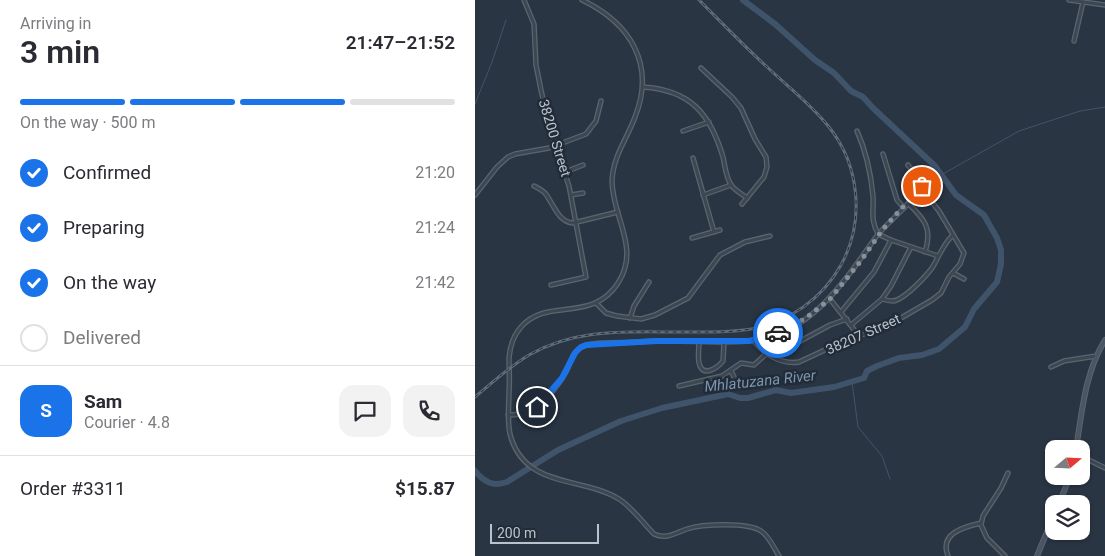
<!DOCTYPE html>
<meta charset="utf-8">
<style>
:root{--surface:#fff;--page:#f2f2f3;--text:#2b2b33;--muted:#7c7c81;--line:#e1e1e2;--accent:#1a73e8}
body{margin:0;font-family:Roboto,sans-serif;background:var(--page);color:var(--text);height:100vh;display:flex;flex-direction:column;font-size:19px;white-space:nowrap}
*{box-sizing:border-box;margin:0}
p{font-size:16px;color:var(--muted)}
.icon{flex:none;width:28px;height:28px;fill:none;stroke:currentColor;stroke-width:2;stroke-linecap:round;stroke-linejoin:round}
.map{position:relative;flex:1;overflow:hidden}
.side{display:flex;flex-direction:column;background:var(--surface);width:475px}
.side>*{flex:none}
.needle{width:32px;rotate:71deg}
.fabs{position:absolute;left:570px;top:440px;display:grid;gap:10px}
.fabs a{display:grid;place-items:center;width:45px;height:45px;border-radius:10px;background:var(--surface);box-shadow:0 1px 4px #0004;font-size:25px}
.scale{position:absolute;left:15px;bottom:12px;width:109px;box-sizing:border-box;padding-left:5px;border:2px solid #bac2cc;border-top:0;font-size:14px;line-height:18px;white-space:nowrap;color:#bac2cc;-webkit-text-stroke:4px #212c38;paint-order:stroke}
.pin{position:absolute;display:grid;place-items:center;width:42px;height:42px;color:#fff;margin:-21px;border:2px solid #fff;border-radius:50%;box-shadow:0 1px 5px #0007}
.courier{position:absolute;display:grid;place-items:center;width:50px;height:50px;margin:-25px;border:4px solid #1a73e8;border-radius:50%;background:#fff;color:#222;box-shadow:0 1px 6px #0007}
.headline em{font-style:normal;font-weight:600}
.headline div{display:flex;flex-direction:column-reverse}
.headline{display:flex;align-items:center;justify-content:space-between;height:85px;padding:0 20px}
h1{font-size:32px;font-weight:600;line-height:38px}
.bar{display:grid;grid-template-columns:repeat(4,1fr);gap:8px 5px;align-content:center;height:60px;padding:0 20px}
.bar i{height:6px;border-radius:4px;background:var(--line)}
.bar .on{background:var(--accent)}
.bar p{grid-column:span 4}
.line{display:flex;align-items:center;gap:12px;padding:0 20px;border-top:1px solid var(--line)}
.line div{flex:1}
.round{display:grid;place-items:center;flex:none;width:52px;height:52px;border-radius:15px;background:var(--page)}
ol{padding:0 20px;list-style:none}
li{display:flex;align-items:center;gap:15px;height:55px}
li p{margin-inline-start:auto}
li .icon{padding:5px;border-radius:50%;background:var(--accent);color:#fff;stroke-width:4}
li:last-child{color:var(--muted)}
li i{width:28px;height:28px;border:2px solid var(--line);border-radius:50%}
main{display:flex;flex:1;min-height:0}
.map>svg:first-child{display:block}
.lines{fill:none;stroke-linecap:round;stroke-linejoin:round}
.stream{stroke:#3f546b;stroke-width:1}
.river{stroke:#3f546b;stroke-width:6}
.minor-casing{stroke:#5b6570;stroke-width:5.5}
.secondary-casing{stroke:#5b6570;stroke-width:6}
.minor{stroke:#3d4752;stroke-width:3}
.secondary{stroke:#4b5665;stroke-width:4}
.rail-casing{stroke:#5f6b79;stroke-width:3}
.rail{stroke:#212c38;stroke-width:1;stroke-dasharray:4;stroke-linecap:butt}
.done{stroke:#87919c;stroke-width:5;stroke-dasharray:0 9}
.route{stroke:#1a73e8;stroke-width:6}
.labels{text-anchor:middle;stroke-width:5;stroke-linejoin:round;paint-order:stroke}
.street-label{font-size:14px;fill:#bac2cc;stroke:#212c38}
.water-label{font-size:15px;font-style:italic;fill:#7c94ad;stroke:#212c38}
</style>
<main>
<section class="side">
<div class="headline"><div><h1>3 min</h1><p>Arriving in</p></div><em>21:47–21:52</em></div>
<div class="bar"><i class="on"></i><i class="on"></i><i class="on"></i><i></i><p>On the way · 500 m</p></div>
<ol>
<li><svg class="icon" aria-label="check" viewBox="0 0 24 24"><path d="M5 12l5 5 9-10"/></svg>Confirmed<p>21:20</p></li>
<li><svg class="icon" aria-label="check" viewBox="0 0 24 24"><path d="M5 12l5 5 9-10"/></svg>Preparing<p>21:24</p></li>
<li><svg class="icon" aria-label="check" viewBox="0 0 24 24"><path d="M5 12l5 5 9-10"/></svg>On the way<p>21:42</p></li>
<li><i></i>Delivered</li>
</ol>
<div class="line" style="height:90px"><b class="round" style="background:var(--accent);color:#fff">S</b><div><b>Sam</b><p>Courier · 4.8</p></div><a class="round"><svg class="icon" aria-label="chat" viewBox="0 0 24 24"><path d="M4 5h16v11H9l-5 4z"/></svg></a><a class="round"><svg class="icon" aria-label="phone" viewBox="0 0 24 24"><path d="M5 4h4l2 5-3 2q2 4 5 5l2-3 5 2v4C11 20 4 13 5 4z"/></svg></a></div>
<div class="line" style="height:65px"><div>Order #3311</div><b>$15.87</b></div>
</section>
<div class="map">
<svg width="630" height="556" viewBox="0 0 630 556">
<rect width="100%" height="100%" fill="#293543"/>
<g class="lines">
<!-- stream -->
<g class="stream">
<polyline points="0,104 17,62 31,20"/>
<polyline points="466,175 544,131 605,111 630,107"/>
<polyline points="377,382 383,427 407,456 415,479"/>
</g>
<!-- river -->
<path class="river" d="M0,471c9,11 18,16 32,11l51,-32 63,-29 41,-13 66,-14 12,4h8l28,-8 15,3 43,-6 30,-9 3,-7 10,-5 22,-8 23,-3 17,-6 26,-22 9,-18 23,-27 4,-18v-14l-4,-12 -13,-23 -28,-20 -21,-29 -62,-58 -10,-11 -12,-6 -17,-18 -19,-13 -40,-36 -32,-24"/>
<!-- minor casing -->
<g class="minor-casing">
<g id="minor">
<polyline points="49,0 59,24 61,65 66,90 74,126 94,186 111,277 76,285"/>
<path d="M107,0c48,23 74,64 53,117 -8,22 -22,39 -23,64 0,36 29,67 6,102 -5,8 -14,16 -23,20 -25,11 -54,1 -74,24 -8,9 -11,19 -12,31 0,11 1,23 0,34 0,14 -2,28 1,42 14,55 72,42 109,65 13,8 24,24 35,35 12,6 21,-1 33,-5 15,-5 61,-7 74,2 8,5 13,17 18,25"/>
<polyline points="594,0 630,5"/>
<polyline points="599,41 608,2"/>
<polyline points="226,68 257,97 266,108 280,139 291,157 292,167 289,177 267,204"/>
<path d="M168,87c47,3 67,26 80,70 2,9 3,22 9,29 4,5 10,8 15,12"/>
<polyline points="208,131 234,122"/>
<path d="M382,131c9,20 14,44 16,65 1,15 -3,23 5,38l13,6 47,16"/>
<polyline points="408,154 422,200 429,208"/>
<polyline points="218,158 239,232"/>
<polyline points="90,172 108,165"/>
<path d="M59,186c4,2 8,4 11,7 8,10 13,29 28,30l45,-11"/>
<polyline points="0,195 22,167 33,157 40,154 74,148 111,134 121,121 126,101"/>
<polyline points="96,195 108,193"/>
<polyline points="228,195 256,185"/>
<path d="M433,203c16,16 25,25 17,49"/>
<polyline points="217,238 245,230"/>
<polyline points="478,273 489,279"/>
<polyline points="355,299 384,336"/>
<path d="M407,299c3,1 8,2 11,2 11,-1 33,-25 39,-33 7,-11 11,-24 21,-33"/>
<polyline points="121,303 131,313 142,316 166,319 180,315 213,298 245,255 270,242 295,236"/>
<polyline points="366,312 399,272 416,240"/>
<polyline points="155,318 159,306 174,282"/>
<polyline points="376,325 407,299 416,286 436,247"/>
<path d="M278,340c11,14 28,25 46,22l43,-20 47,-17 43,-25 9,-7 8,-16 11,-13 4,-11 -25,-42 -8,-10 -12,-10"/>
<path d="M224,342c0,7 -2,18 1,24 5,11 18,1 23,-5l1,-19"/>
<polyline points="313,346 316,346 355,325 372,319"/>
<polyline points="576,367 589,361 621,356"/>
<polyline points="256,371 263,385"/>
<polyline points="204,386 247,376 266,363 279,365 291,354"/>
<path d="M33,415c8,0 16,-1 23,-4 13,-7 28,-26 35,-39 5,-9 6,-21 16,-25 11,-6 43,-4 56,-5 37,-3 74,2 110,-1 61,-4 96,-59 128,-104 10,-14 44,-40 46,-54l-14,-18"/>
<polyline points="606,456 630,468"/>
<path d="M473,556c-9,-23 16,-29 33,-33"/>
<polyline points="530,556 512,538 506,525 508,516 526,488 533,473"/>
</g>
</g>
<!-- secondary casing -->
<g class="secondary-casing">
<g id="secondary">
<path d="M601,449c6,-37 9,-77 29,-109"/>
<polyline points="584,504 595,476"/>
<polyline points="562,556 579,515"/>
</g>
</g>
<!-- minor -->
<use href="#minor" class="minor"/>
<!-- secondary -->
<use href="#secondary" class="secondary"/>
<!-- rail casing -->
<g class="rail-casing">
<path id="rail" d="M0,397c17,-14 34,-30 54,-42 48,-27 97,-23 151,-23 24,0 48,1 71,-3 38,-7 71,-30 90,-64 24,-44 19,-99 -12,-138 -18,-23 -42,-41 -63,-61 -23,-21 -45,-44 -67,-66"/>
</g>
<!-- rail -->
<use href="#rail" class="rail"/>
</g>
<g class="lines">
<!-- done -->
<polyline class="done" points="303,333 331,318 355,299 385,262 408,229 447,186"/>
<!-- route -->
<polyline class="route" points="62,407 87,378 100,353 106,347 111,345 182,341 274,341 303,333"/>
</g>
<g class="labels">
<!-- street labels -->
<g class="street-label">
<text transform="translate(80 138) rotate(73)" y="5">38200 Street</text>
<text transform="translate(388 334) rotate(-24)" y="5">38207 Street</text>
</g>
<!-- water labels -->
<g class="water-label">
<text transform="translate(285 381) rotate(-6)" y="5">Mhlatuzana River</text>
</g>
</g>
</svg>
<div class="fabs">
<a><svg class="needle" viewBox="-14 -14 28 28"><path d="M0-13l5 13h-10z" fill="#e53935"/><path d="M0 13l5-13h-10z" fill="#7c7c81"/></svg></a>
<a><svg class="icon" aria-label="layers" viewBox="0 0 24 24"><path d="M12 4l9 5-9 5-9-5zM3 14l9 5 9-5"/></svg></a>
</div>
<div class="scale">200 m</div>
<div class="pin" style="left:447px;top:186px;background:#ea580c"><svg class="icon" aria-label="bag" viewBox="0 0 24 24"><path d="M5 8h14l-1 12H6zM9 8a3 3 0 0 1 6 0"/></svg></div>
<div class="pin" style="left:62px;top:407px;background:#1f2937"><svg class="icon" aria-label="home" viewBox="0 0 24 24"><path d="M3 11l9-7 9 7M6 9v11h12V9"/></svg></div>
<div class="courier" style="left:303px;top:333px"><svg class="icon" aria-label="car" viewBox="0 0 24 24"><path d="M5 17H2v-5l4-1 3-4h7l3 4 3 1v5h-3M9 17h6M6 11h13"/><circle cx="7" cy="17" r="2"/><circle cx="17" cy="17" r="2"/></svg></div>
</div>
</main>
